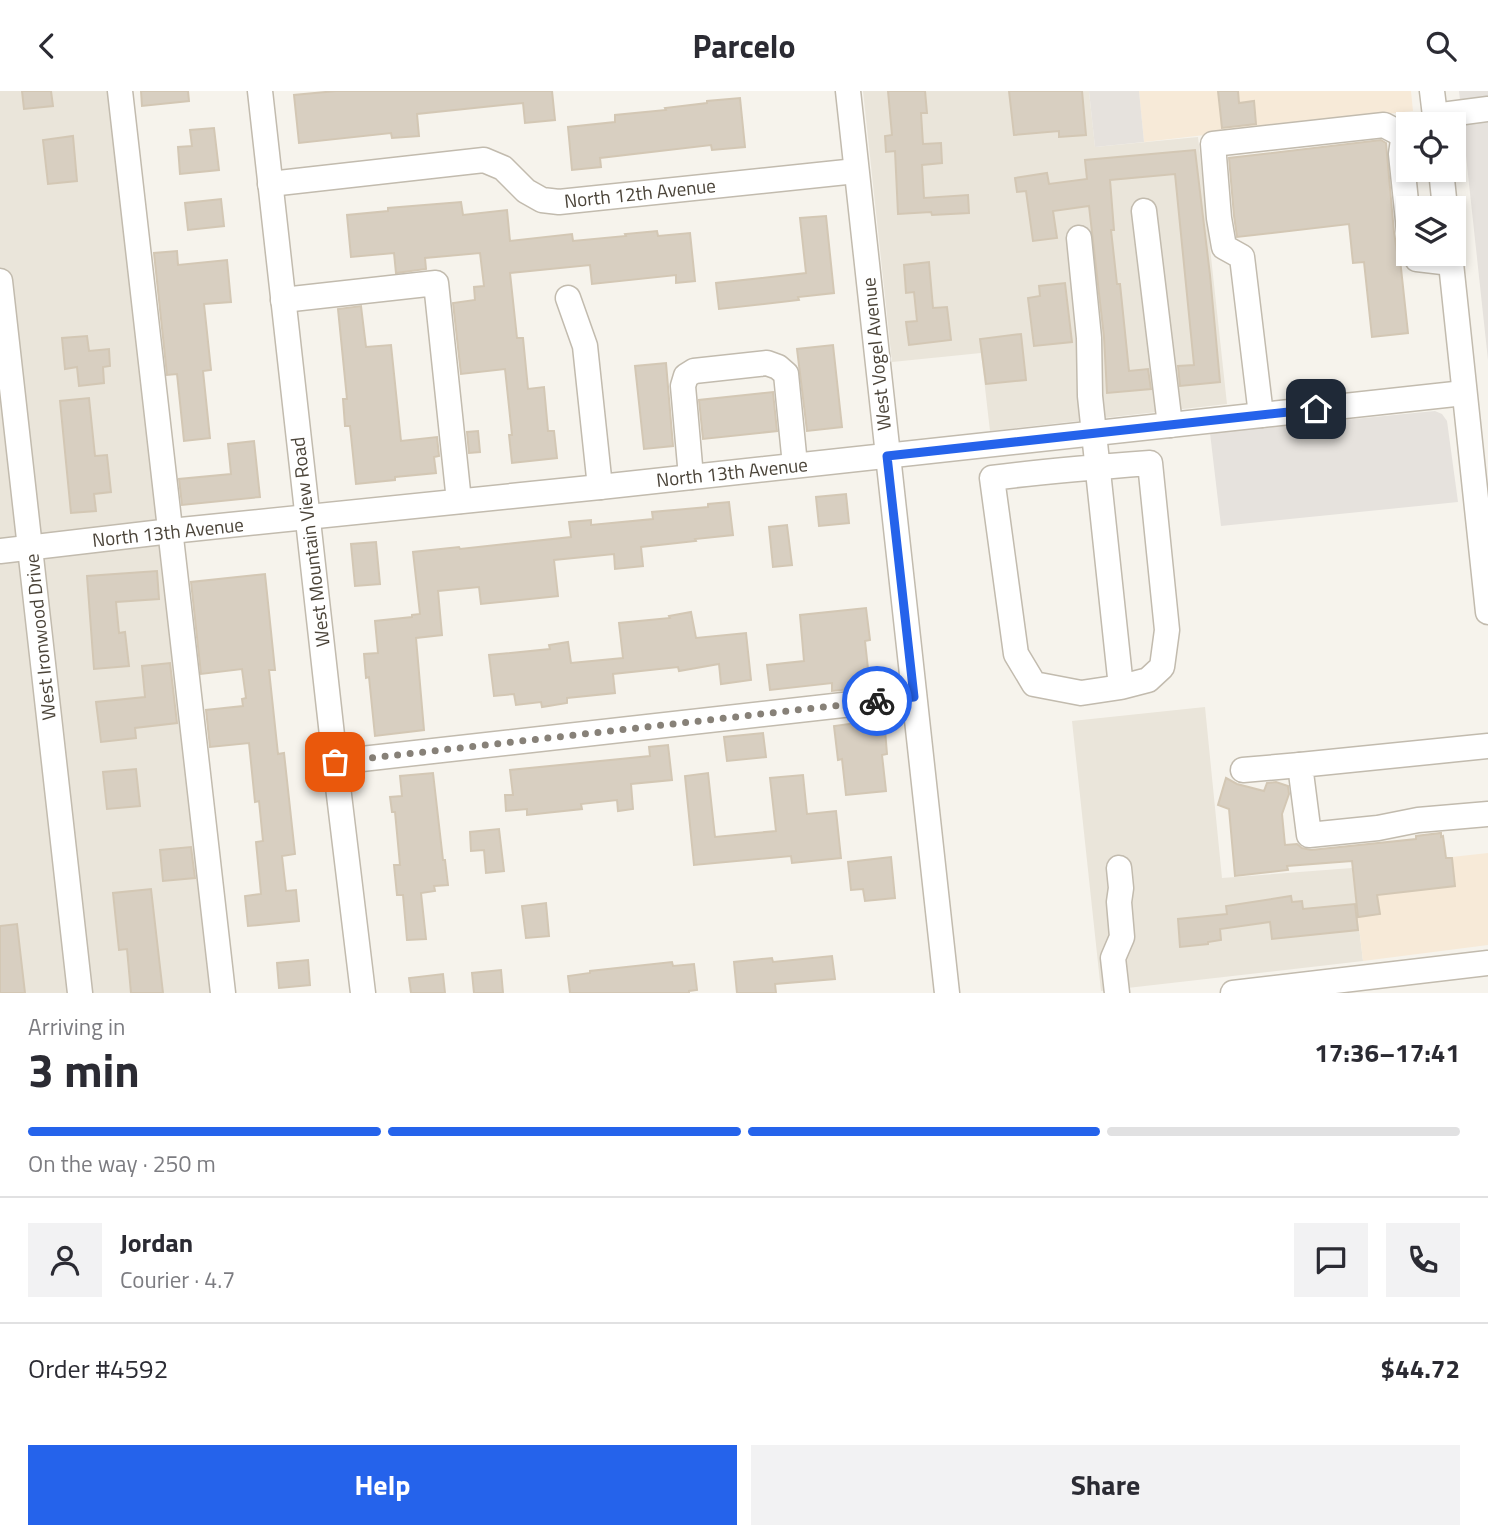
<!DOCTYPE html>
<meta charset="utf-8">
<style>
:root{--surface:#fff;--page:#f2f2f3;--text:#2b2b33;--muted:#7c7c81;--line:#e1e1e2;--accent:#2563eb}
body{margin:0;font-family:"Titillium Web",sans-serif;background:var(--page);color:var(--text);height:100vh;display:flex;flex-direction:column;font-size:26px;white-space:nowrap}
*{box-sizing:border-box;margin:0}
p{font-size:23px;color:var(--muted)}
.icon{flex:none;width:38px;height:38px;fill:none;stroke:currentColor;stroke-width:2;stroke-linecap:round;stroke-linejoin:round}
.map{position:relative;height:902px;overflow:hidden}
.sheet{display:flex;flex-direction:column;background:var(--surface);flex:1}
.sheet>*{flex:none}
.buttons{position:absolute;left:1396px;top:21px;display:grid;gap:14px}
.buttons a{display:grid;place-items:center;width:70px;height:70px;border-radius:0px;background:var(--surface);box-shadow:0 4px 10px #0003;font-size:35px}
.pin{position:absolute;display:grid;place-items:center;width:60px;height:60px;color:#fff;margin:-30px;border-radius:14px;box-shadow:0 4px 10px #0006}
.courier{position:absolute;display:grid;place-items:center;width:70px;height:70px;margin:-35px;border:5px solid #2563eb;border-radius:50%;background:#fff;color:#222;box-shadow:0 2px 9px #0007}
.head em{font-style:normal;font-weight:700}
.head div{display:flex;flex-direction:column-reverse}
.head{display:flex;align-items:center;justify-content:space-between;height:119px;padding:0 28px}
h1{font-size:46px;font-weight:700;line-height:52px}
.bar{display:grid;grid-template-columns:repeat(4,1fr);gap:10px 7px;align-content:center;height:84px;padding:0 28px}
.bar i{height:9px;border-radius:5px;background:var(--line)}
.bar .current{background:var(--accent)}
.bar p{grid-column:span 4}
.line{display:flex;align-items:center;gap:18px;padding:0 28px;border-top:2px solid var(--line)}
.line div{flex:1}
.round{display:grid;place-items:center;flex:none;width:74px;height:74px;border-radius:0px;background:var(--page)}
.cta{display:flex;gap:14px;margin-top:auto;padding:14px 28px}
.cta a{flex:1;height:80px;border-radius:0px;background:var(--accent);color:#fff;font-size:28px;font-weight:700;line-height:80px;text-align:center}
.cta a+a{background:var(--page);color:var(--text)}
header{display:flex;justify-content:space-between;align-items:center;height:91px;padding:0 28px;background:var(--surface);font-size:32px;font-weight:700}
.map>svg:first-child{display:block}
.residential{fill:#eae5da}
.commercial{fill:#f7ead8}
.industrial{fill:#e6e2dd}
.building{fill:#d8cfc1;stroke:#d3c7b4;stroke-width:2}
.lines{fill:none;stroke-linecap:round;stroke-linejoin:round}
.minor-casing{stroke:#c2bbae;stroke-width:27}
.minor{stroke:#fff;stroke-width:24}
.done{stroke:#878178;stroke-width:7;stroke-dasharray:0 12.6}
.route{stroke:#2563eb;stroke-width:9}
.labels{text-anchor:middle;stroke-width:5;stroke-linejoin:round;paint-order:stroke}
.street-label{font-size:19px;fill:#4b4439;stroke:#fff}
</style>
<header><svg class="icon" aria-label="back" viewBox="0 0 24 24"><path d="M15 5l-7 7 7 7"/></svg>Parcelo<svg class="icon" aria-label="search" viewBox="0 0 24 24"><circle cx="10" cy="10" r="6"/><path d="M15 15l6 6"/></svg></header>
<div class="map">
<svg width="1488" height="902" viewBox="0 0 1488 902">
<rect width="100%" height="100%" fill="#f6f3ec"/>
<!-- residential -->
<g class="residential">
<polygon points="0,0 128,0 232,902 0,902"/>
<polygon points="863,0 1089,0 1095,56 1198,46 1227,313 990,340 981,262 892,271"/>
<polygon points="1205,616 1222,787 1352,777 1363,870 1101,900 1072,630"/>
</g>
<!-- commercial -->
<g class="commercial">
<polygon points="1139,0 1411,0 1413,20 1144,51"/>
<polygon points="1488,762 1488,854 1363,870 1352,777"/>
</g>
<!-- industrial -->
<g class="industrial">
<polygon points="1089,0 1139,0 1144,51 1095,56"/>
<polygon points="1459,0 1488,0 1488,269"/>
<polygon points="1435,320 1442,323 1447,330 1458,411 1221,435 1210,342"/>
</g>
<!-- building -->
<g class="building">
<polygon points="22,0 51,0 53,15 24,18"/>
<polygon points="141,0 188,0 189,10 142,15"/>
<polygon points="336,0 552,0 555,29 525,32 523,12 417,23 419,45 392,47 391,42 299,52 294,4"/>
<polygon points="888,0 925,0 927,22 921,22 923,53 941,52 942,72 922,74 924,107 968,104 969,122 932,124 931,121 898,123 895,60 886,61 885,45 892,44"/>
<polygon points="1009,0 1082,0 1086,44 1059,46 1059,40 1014,44"/>
<polygon points="1218,0 1238,0 1239,12 1254,10 1256,33 1222,37"/>
<polygon points="740,7 745,56 712,59 711,54 600,67 601,76 572,79 568,36 615,31 615,24 666,19 665,17 707,12 707,10"/>
<polygon points="214,37 219,79 180,83 178,56 192,55 190,39"/>
<polygon points="73,45 77,90 48,93 43,49"/>
<polygon points="1381,49 1386,52 1394,141 1398,168 1400,168 1408,242 1372,246 1364,171 1353,172 1349,133 1237,146 1234,125 1229,67"/>
<polygon points="1195,59 1210,184 1220,291 1180,295 1178,275 1194,274 1175,83 1110,89 1114,139 1111,139 1117,193 1120,193 1129,280 1148,278 1151,298 1107,302 1104,246 1089,115 1053,120 1057,147 1033,150 1026,100 1017,101 1015,87 1047,82 1049,93 1087,88 1085,69"/>
<polygon points="221,108 224,135 188,139 185,112"/>
<polygon points="461,111 463,124 507,119 510,150 572,143 573,150 626,145 625,143 657,140 658,145 690,142 695,190 676,192 676,184 592,193 590,174 510,182 517,247 523,247 528,298 544,296 548,340 554,340 557,367 512,372 509,344 512,344 505,278 461,283 453,212 475,209 474,196 484,195 480,162 425,167 426,178 396,182 394,162 351,166 347,124 388,120 388,117"/>
<polygon points="826,125 834,202 798,206 799,209 719,218 716,192 806,182 800,127"/>
<polygon points="177,160 178,174 227,169 231,211 204,213 211,279 203,280 210,347 184,350 177,283 167,284 154,162"/>
<polygon points="929,171 933,217 947,216 951,249 909,254 906,231 917,230 914,201 906,202 904,174"/>
<polygon points="1065,192 1072,251 1034,255 1028,207 1040,205 1039,195"/>
<polygon points="361,215 366,256 391,254 401,350 437,346 439,365 434,366 436,382 395,386 395,389 356,393 350,335 345,335 343,308 347,308 338,218"/>
<polygon points="1021,243 1026,289 986,293 980,248"/>
<polygon points="87,245 89,260 109,258 110,275 103,276 104,292 79,295 77,276 65,278 62,247"/>
<polygon points="833,254 842,336 807,340 797,258"/>
<polygon points="666,272 673,355 644,358 635,275"/>
<polygon points="773,301 777,340 703,348 699,309"/>
<polygon points="89,307 95,365 107,364 111,401 94,403 96,420 71,422 60,310"/>
<polygon points="478,340 480,361 469,362 467,341"/>
<polygon points="254,350 260,406 182,414 179,388 231,383 228,353"/>
<polygon points="846,403 849,432 819,435 816,406"/>
<polygon points="729,411 733,444 695,448 696,450 641,456 643,475 615,478 614,463 554,469 558,505 481,513 479,496 438,500 442,544 416,547 424,639 375,645 369,586 366,587 364,563 378,562 375,530 412,526 412,524 420,523 413,461 459,456 460,458 571,446 569,431 591,429 591,434 653,428 652,421 708,416 708,413"/>
<polygon points="787,434 792,474 773,476 769,436"/>
<polygon points="376,451 380,493 355,495 351,453"/>
<polygon points="157,480 159,508 116,511 119,542 125,541 129,575 94,578 87,485"/>
<polygon points="265,483 275,579 269,579 278,663 284,662 295,763 282,765 286,800 296,799 299,830 248,835 245,805 261,803 256,751 263,750 259,710 255,711 249,652 210,656 206,619 243,615 242,608 246,607 242,578 201,583 191,491"/>
<polygon points="866,517 870,549 865,550 870,596 832,600 832,592 770,599 767,574 804,570 800,524"/>
<polygon points="691,521 696,547 746,542 751,589 721,593 719,573 679,580 678,576 613,583 615,602 567,607 567,612 542,616 541,611 516,614 514,603 494,605 489,564 550,558 549,554 568,551 571,572 623,567 619,532 670,527 669,525"/>
<polygon points="170,572 177,632 135,637 136,647 101,651 96,611 145,606 142,575"/>
<polygon points="879,629 880,639 885,639 887,663 882,664 886,700 846,704 842,668 838,669 834,635"/>
<polygon points="763,642 766,666 727,670 724,646"/>
<polygon points="668,654 672,689 631,693 633,718 618,720 617,709 581,713 582,718 527,724 527,718 506,720 505,704 513,704 510,679 650,665 649,656"/>
<polygon points="136,678 140,715 107,718 103,681"/>
<polygon points="433,682 443,769 445,769 448,794 434,795 435,800 421,802 426,848 407,849 403,804 397,804 394,774 400,774 395,721 392,721 390,706 402,705 400,685"/>
<polygon points="708,682 715,746 776,740 770,687 803,684 807,723 836,720 841,767 792,772 791,765 694,774 685,685"/>
<polygon points="1226,687 1237,693 1264,700 1267,692 1276,691 1288,695 1289,703 1282,723 1285,754 1297,753 1302,757 1311,759 1416,748 1416,745 1441,742 1441,746 1443,745 1446,767 1452,767 1455,795 1377,804 1380,823 1358,826 1352,770 1287,775 1288,779 1235,785 1229,718 1218,714"/>
<polygon points="499,738 504,780 486,782 484,759 471,760 470,741"/>
<polygon points="191,756 195,787 163,790 160,759"/>
<polygon points="891,766 895,807 865,810 863,798 851,799 848,771"/>
<polygon points="151,798 163,902 131,902 127,858 119,859 113,802"/>
<polygon points="1291,805 1292,811 1302,810 1303,818 1355,813 1358,839 1272,848 1270,831 1220,838 1221,849 1208,851 1208,853 1180,856 1178,828 1227,823 1226,815"/>
<polygon points="546,812 549,845 526,847 522,815"/>
<polygon points="17,833 25,902 0,902 0,835"/>
<polygon points="832,865 835,888 775,893 776,902 737,902 734,871 772,867 773,871"/>
<polygon points="308,869 310,894 279,897 277,872"/>
<polygon points="672,871 673,875 694,873 697,899 689,900 689,902 570,902 568,885 590,882 590,880"/>
<polygon points="501,879 503,902 474,902 472,882"/>
<polygon points="443,883 445,902 411,902 409,887"/>
</g>
<g class="lines">
<!-- minor casing -->
<g class="minor-casing">
<g id="minor">
<polyline points="120,0 223,902"/>
<polyline points="260,0 335,671 363,902"/>
<polyline points="848,0 947,902"/>
<polyline points="1432,0 1436,33"/>
<polyline points="1434,25 1488,18"/>
<polyline points="1409,40 1403,49 1401,63 1409,139"/>
<polyline points="1441,79 1445,117"/>
<polyline points="270,93 484,69 503,77 526,100 542,109 559,111 856,80"/>
<polyline points="1144,120 1170,334"/>
<path d="M1079,147l10,100 1,58 31,291 -40,6 -47,-9 -18,-30 -24,-176c52,-7 105,-11 158,-15l17,167 -5,37 -14,13 -27,7"/>
<polyline points="1414,163 1417,168 1451,172"/>
<polyline points="1450,163 1488,521"/>
<polyline points="0,190 80,902"/>
<polyline points="568,207 585,255 600,396"/>
<polyline points="283,209 436,192 459,410"/>
<polyline points="1261,324 1242,166 1224,156 1219,127 1213,53 1384,34 1405,45"/>
<polyline points="691,386 683,295 686,285 694,280 767,272 778,276 786,283 795,374"/>
<polyline points="0,460 171,440 600,396 1464,302"/>
<polyline points="1488,655 1300,674 1309,744 1378,737 1418,729 1488,723"/>
<polyline points="335,671 914,606"/>
<polyline points="1243,679 1300,674"/>
<polyline points="1117,902 1113,867 1122,846 1119,811 1121,797 1119,777"/>
<polyline points="1233,902 1488,872"/>
</g>
</g>
<!-- minor -->
<use href="#minor" class="minor"/>
</g>
<g class="lines">
<!-- done -->
<polyline class="done" points="335,671 877,610"/>
<!-- route -->
<polyline class="route" points="877,610 914,606 887,365 1316,318"/>
</g>
<g class="labels">
<!-- street labels -->
<g class="street-label">
<text transform="translate(640 102) rotate(-6)" y="7">North 12th Avenue</text>
<text transform="translate(876 263) rotate(-96)" y="7">West Vogel Avenue</text>
<text transform="translate(732 381) rotate(-6)" y="7">North 13th Avenue</text>
<text transform="translate(168 441) rotate(-6)" y="7">North 13th Avenue</text>
<text transform="translate(310 451) rotate(-97)" y="7">West Mountain View Road</text>
<text transform="translate(40 546) rotate(-96)" y="7">West Ironwood Drive</text>
</g>
</g>
</svg>
<div class="buttons">
<a><svg class="icon" aria-label="locate" viewBox="0 0 24 24"><circle cx="12" cy="12" r="6"/><path d="M12 2v4M12 18v4M2 12h4M18 12h4"/></svg></a>
<a><svg class="icon" aria-label="layers" viewBox="0 0 24 24"><path d="M12 4l9 5-9 5-9-5zM3 14l9 5 9-5"/></svg></a>
</div>
<div class="pin" style="left:335px;top:671px;background:#ea580c"><svg class="icon" aria-label="bag" viewBox="0 0 24 24"><path d="M5 8h14l-1 12H6zM9 8a3 3 0 0 1 6 0"/></svg></div>
<div class="pin" style="left:1316px;top:318px;background:#1f2937"><svg class="icon" aria-label="home" viewBox="0 0 24 24"><path d="M3 11l9-7 9 7M6 9v11h12V9"/></svg></div>
<div class="courier" style="left:877px;top:610px"><svg class="icon" aria-label="bike" viewBox="0 0 24 24"><circle cx="6" cy="16" r="4"/><circle cx="18" cy="16" r="4"/><path d="M6 16l4-8h5l3 8M10 8l3 8H6M13 5h3"/></svg></div>
</div>
<section class="sheet">
<div class="head"><div><h1>3 min</h1><p>Arriving in</p></div><em>17:36–17:41</em></div>
<div class="bar"><i class="current"></i><i class="current"></i><i class="current"></i><i></i><p>On the way · 250 m</p></div>
<div class="line" style="height:126px"><a class="round"><svg class="icon" aria-label="person" viewBox="0 0 24 24"><circle cx="12" cy="8" r="4"/><path d="M4 21q1-7 8-7t8 7"/></svg></a><div><b>Jordan</b><p>Courier · 4.7</p></div><a class="round"><svg class="icon" aria-label="chat" viewBox="0 0 24 24"><path d="M4 5h16v11H9l-5 4z"/></svg></a><a class="round"><svg class="icon" aria-label="phone" viewBox="0 0 24 24"><path d="M5 4h4l2 5-3 2q2 4 5 5l2-3 5 2v4C11 20 4 13 5 4z"/></svg></a></div>
<div class="line" style="height:91px"><div>Order #4592</div><b>$44.72</b></div>
<div class="cta"><a>Help</a><a>Share</a></div>
</section>
